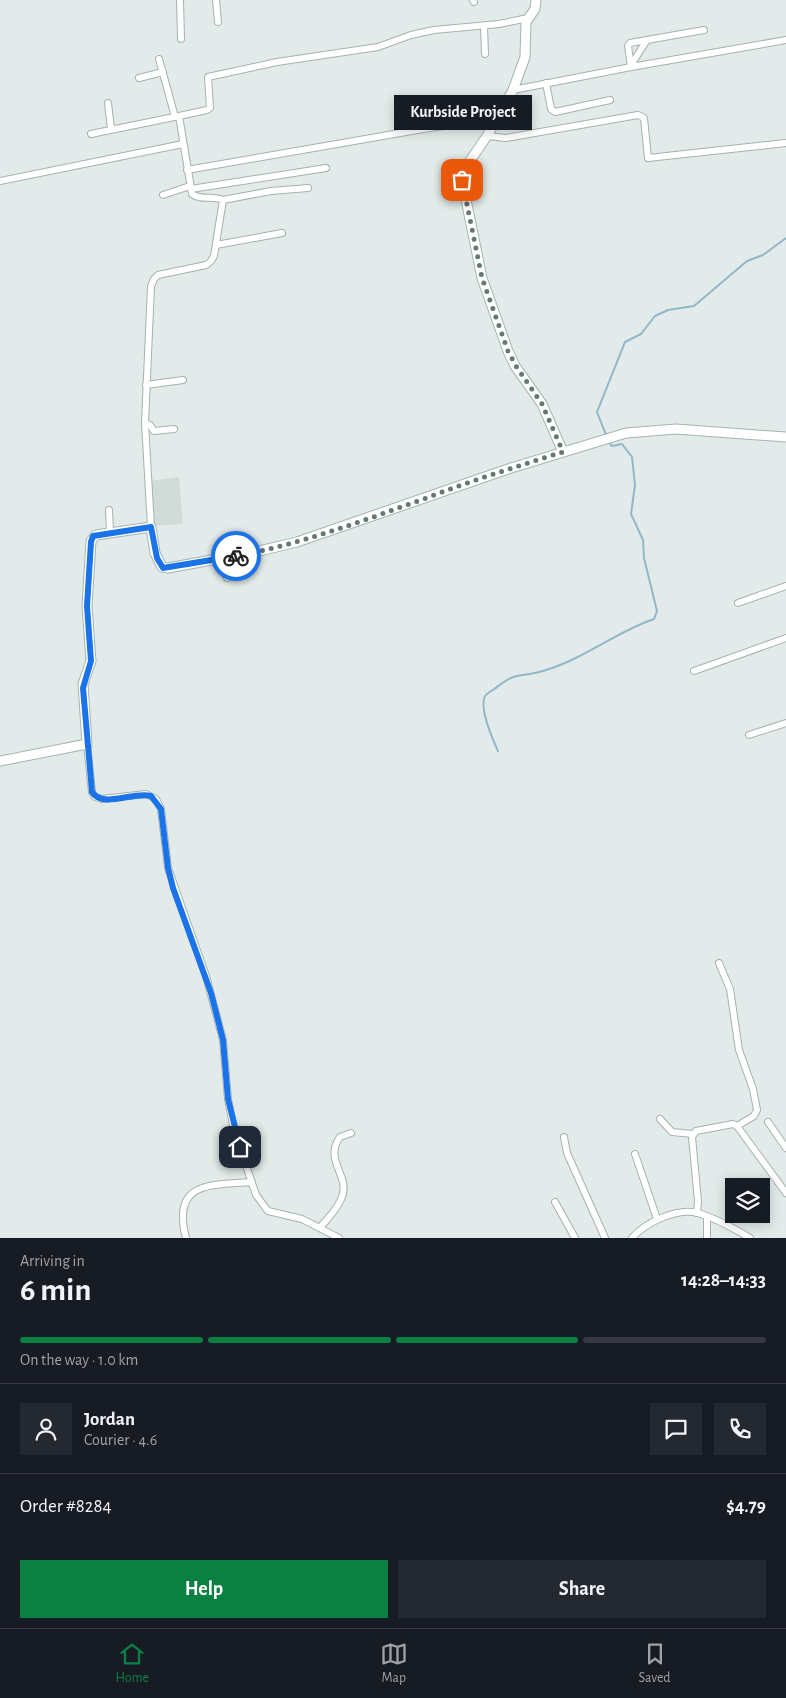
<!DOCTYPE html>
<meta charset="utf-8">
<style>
:root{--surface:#171b24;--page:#242831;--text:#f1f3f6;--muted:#9ea1a6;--line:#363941;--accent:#0b8043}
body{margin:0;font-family:"Alegreya Sans",sans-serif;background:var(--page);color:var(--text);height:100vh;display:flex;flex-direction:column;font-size:19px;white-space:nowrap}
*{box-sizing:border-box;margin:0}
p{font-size:16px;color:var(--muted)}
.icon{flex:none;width:28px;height:28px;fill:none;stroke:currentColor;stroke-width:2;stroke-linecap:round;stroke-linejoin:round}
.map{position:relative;height:1238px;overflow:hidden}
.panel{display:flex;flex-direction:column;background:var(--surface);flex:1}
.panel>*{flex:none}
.fabs{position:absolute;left:725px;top:1178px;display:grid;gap:10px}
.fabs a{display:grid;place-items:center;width:45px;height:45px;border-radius:0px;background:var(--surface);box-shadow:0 2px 12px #0003;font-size:25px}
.pin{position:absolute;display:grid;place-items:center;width:42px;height:42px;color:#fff;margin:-21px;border-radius:10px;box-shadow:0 2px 8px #0006}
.courier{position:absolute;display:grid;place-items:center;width:50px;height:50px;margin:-25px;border:4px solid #1a73e8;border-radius:50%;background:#fff;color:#222;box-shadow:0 1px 6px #0007}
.bubble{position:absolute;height:35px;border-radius:0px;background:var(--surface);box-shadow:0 2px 12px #0003;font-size:16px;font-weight:700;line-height:35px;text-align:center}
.head em{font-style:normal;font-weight:700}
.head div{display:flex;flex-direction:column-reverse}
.head{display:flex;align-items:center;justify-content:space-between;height:85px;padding:0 20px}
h1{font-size:32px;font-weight:700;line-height:38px}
.bar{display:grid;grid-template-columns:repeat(4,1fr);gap:8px 5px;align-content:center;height:60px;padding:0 20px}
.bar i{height:6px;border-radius:4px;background:var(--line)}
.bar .active{background:var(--accent)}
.bar p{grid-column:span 4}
.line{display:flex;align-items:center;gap:12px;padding:0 20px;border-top:1px solid var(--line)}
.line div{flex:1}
.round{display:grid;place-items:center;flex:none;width:52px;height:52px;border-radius:0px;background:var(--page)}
.action{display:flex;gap:10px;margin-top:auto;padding:10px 20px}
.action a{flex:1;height:58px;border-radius:0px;background:var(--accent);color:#fff;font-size:20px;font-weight:700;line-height:58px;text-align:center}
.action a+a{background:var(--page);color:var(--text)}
.tabs{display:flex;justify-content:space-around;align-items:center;height:70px;border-top:1px solid var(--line);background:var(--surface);font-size:14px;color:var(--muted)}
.tabs a{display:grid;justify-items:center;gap:2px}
.tabs .active{color:var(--accent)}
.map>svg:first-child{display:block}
.built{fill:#d1dbd8}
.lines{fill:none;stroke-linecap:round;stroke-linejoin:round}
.stream{stroke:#90b7ca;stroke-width:2}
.street-casing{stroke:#a5b2b0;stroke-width:8}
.secondary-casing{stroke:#a2b5b2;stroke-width:11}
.street{stroke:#fff;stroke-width:6}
.secondary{stroke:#fff;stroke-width:9}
.done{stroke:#667876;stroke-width:5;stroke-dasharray:0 9}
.route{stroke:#1a73e8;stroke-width:6}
</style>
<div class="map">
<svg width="786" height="1238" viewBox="0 0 786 1238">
<rect width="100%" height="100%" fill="#e2ebe9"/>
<!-- built -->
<polygon class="built" points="179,477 183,524 153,526 150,481"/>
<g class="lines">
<!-- stream -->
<g class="stream">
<polyline points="606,435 597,412 625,342 641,334 655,316 668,310 694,306 747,261 763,255 786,238"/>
<path d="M498,751c-5,-11 -19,-43 -13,-55 2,-3 9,-6 12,-9 22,-16 18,-9 42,-15 41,-10 76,-40 115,-53l3,-8 -13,-53 -1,-18 -12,-26 4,-29 -3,-28 -10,-13 -10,2 -4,-4"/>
</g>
<!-- street casing -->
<g class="street-casing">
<g id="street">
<polyline points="180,0 181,39"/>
<polyline points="216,0 218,22"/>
<polyline points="473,0 474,2"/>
<polyline points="484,26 485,54"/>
<polyline points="159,59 175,117"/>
<polyline points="631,65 647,40"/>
<polyline points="631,67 628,46 630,43 704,30"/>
<polyline points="139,78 163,72"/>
<polyline points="546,83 551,109 555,112 610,100"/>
<polyline points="513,90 631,67 786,40"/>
<polyline points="108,103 111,129"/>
<polyline points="91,134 179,116"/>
<polyline points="487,136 506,138 638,115 644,118 648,158 786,143"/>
<polyline points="187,170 423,129 483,120 495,122"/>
<polyline points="0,181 183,144"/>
<polyline points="191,189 326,168"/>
<polyline points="163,195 190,186"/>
<polyline points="223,200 271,191 308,188"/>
<polyline points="216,245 282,233"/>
<polyline points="146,385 183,380"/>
<polyline points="145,423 150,425 154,431 174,429"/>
<polyline points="109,510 110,532"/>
<path d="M151,527l-6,-104 6,-137 3,-7 4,-4 48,-10 5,-4 3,-5 9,-56c-10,-5 -22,1 -31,-6l-13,-78 28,-6 3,-2 -2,-31 69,-15 101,-15 33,-12 23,-5 65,-6 29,-6"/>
<polyline points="223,558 227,578"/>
<polyline points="738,603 786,586"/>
<polyline points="694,671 786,638"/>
<polyline points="749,735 786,723"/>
<polyline points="87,744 92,792 95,797 102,799 146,794 156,799 161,809 168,868 206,976 223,1040 228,1099 234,1130 256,1195 268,1211 302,1219 339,1238"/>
<polyline points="719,963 730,989 739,1050 753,1089 757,1110 754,1116 737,1126"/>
<polyline points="660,1119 672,1132 693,1134"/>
<polyline points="768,1122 786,1148"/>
<polyline points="564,1137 567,1153 605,1238"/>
<polyline points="635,1154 657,1219"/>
<polyline points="555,1202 575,1238"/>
<polyline points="697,1213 698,1201 692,1137 696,1131 733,1124 737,1126 786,1193"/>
<polyline points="707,1218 707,1238"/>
<path d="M320,1227c9,-9 19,-20 23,-33 5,-19 -19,-35 -3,-57l11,-4"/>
<path d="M186,1238c-15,-57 25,-53 66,-56"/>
<path d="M632,1238c13,-15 45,-31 66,-25 17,5 37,16 52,25"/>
</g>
</g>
<!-- secondary casing -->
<g class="secondary-casing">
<g id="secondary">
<polyline points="536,0 535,9 526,22 525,57 513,90 487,136 463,171 462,180 482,278 508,351 515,366 542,404 563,452"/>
<polyline points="0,761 87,744 83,684 91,661 87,606 91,541 96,535 151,527 155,553 162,567 168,568 255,552 297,542 508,469 626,433 676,429 786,437"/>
</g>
</g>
<!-- street -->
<use href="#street" class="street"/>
<!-- secondary -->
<use href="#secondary" class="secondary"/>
</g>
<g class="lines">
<!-- done -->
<path class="done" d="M236,556c66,-12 129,-36 193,-59 44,-17 89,-31 134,-45l-21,-48 -26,-38 -8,-15 -26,-73 -20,-98"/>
<!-- route -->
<path class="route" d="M236,556l-73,12 -6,-10 -6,-31 -58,9 -2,6 -4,64 4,55 -8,27 9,104c11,17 41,-1 59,4l10,13 7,59 5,20 38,105 12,47 5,59 12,48"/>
</g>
</svg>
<div class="fabs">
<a><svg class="icon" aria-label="layers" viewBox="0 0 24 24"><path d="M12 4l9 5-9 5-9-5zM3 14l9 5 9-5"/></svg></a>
</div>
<div class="pin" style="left:462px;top:180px;background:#ea580c"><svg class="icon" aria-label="bag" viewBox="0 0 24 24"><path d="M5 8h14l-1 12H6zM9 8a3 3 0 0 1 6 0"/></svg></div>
<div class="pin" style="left:240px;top:1147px;background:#1f2937"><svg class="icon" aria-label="home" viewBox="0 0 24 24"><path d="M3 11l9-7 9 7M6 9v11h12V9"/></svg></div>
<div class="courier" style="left:236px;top:556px"><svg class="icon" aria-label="bike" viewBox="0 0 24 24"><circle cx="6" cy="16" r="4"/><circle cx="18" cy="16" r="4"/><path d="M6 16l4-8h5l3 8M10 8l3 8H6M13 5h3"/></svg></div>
<div class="bubble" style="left:394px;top:95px;width:138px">Kurbside Project</div>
</div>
<section class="panel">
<div class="head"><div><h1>6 min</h1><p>Arriving in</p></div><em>14:28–14:33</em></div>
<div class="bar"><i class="active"></i><i class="active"></i><i class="active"></i><i></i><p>On the way · 1.0 km</p></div>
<div class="line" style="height:90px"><a class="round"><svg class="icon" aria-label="person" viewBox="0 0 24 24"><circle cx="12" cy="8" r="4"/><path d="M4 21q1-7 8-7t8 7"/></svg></a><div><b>Jordan</b><p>Courier · 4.6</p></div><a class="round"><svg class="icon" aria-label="chat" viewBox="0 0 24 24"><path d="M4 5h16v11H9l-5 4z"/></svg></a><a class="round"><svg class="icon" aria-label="phone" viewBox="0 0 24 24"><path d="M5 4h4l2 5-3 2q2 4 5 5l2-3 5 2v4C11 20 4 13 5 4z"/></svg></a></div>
<div class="line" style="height:65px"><div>Order #8284</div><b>$4.79</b></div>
<div class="action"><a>Help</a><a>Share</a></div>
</section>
<nav class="tabs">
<a class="active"><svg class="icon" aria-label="home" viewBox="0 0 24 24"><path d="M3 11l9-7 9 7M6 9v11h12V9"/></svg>Home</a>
<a><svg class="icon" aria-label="map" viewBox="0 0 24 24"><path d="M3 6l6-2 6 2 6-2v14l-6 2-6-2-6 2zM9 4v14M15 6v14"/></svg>Map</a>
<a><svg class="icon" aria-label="saved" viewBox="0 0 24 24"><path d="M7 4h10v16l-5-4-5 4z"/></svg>Saved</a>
</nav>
